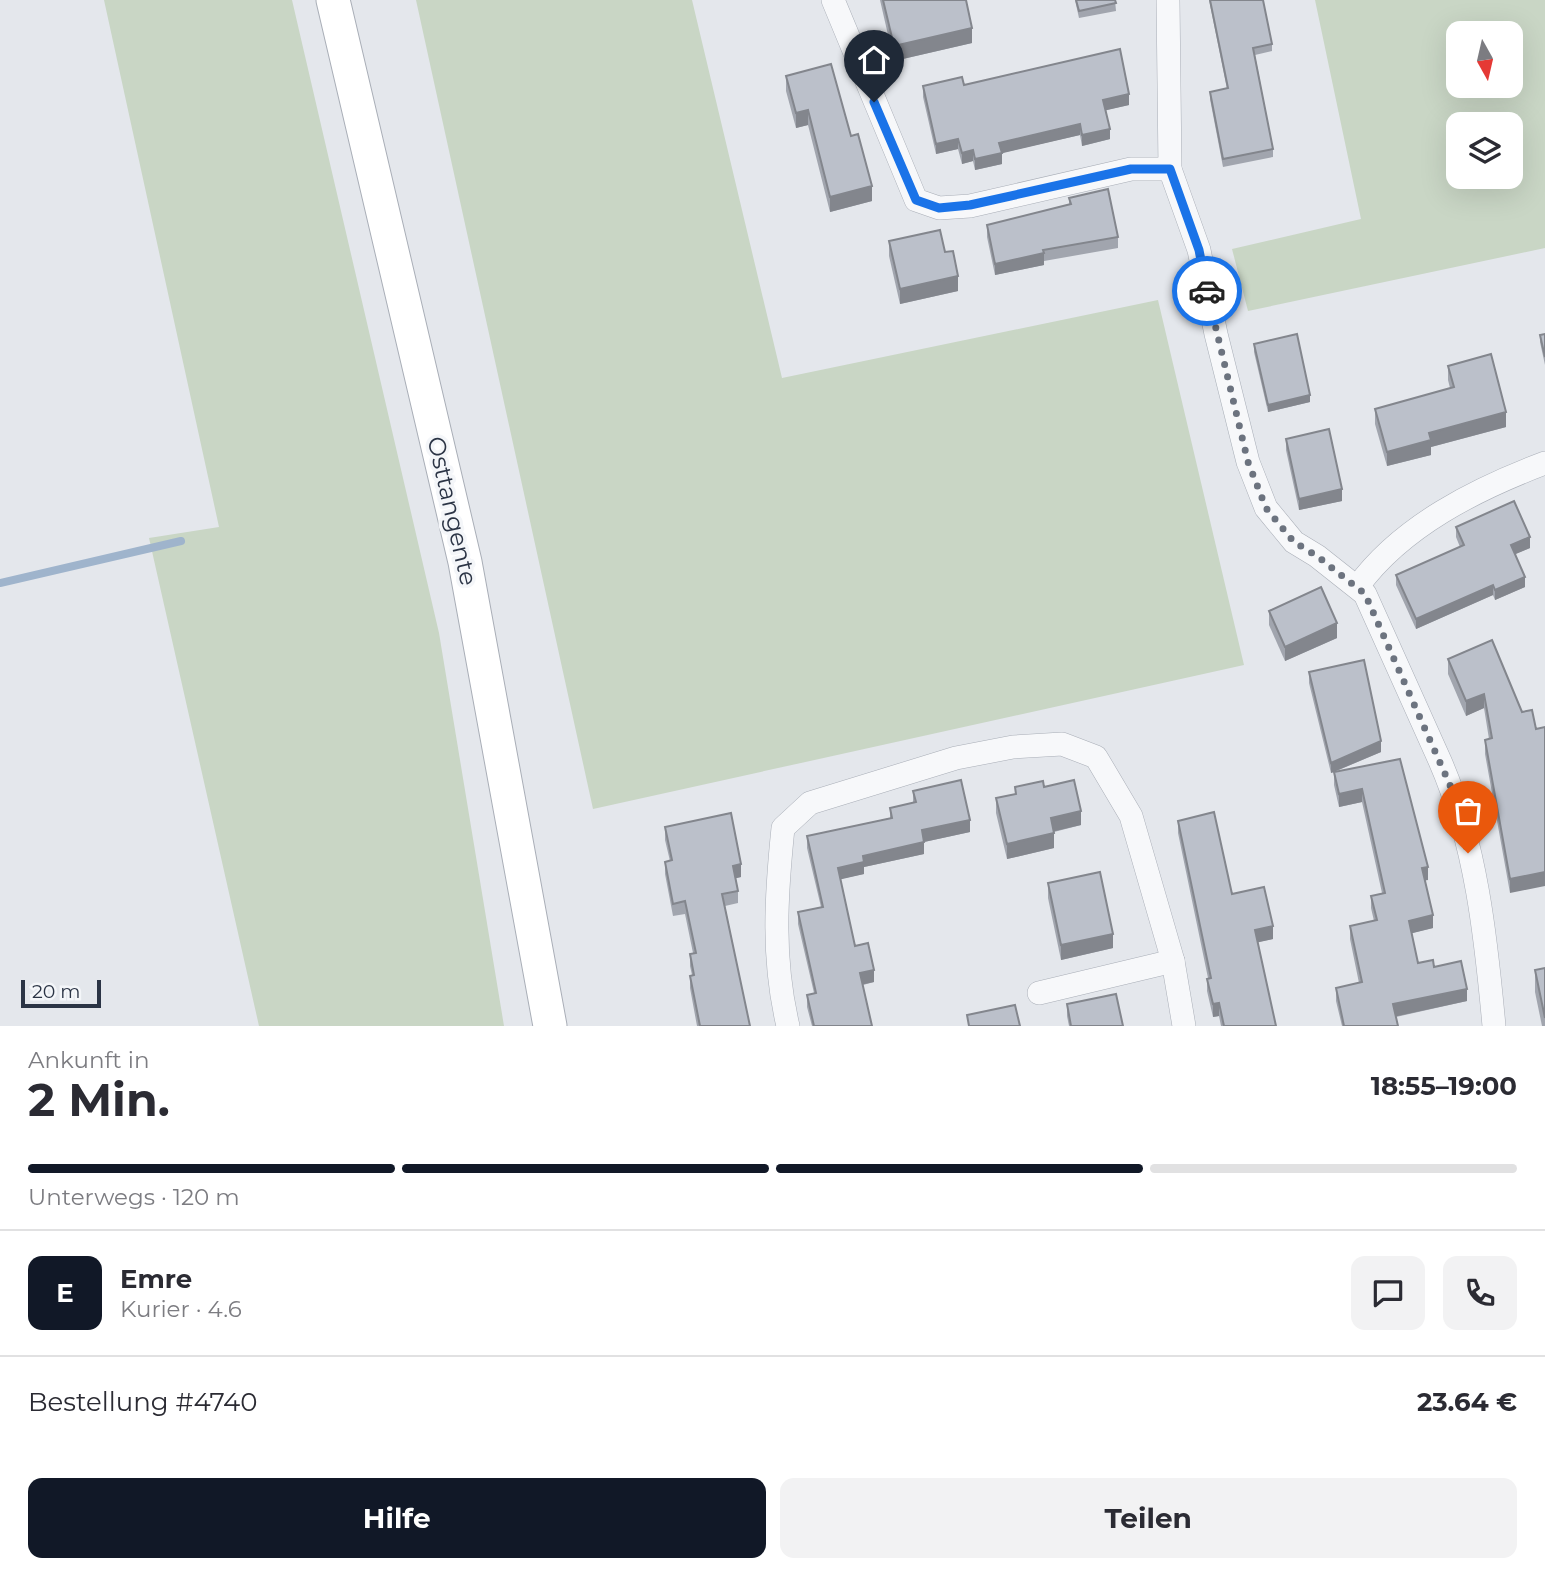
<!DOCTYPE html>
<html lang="de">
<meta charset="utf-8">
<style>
:root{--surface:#fff;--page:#f2f2f3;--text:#2b2b33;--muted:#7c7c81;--line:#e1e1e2;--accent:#111827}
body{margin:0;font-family:Montserrat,sans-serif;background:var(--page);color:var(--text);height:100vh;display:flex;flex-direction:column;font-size:26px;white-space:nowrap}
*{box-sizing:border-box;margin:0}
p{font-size:23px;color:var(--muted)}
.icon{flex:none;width:38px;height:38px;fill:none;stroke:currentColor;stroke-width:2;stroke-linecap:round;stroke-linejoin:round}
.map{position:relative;height:1026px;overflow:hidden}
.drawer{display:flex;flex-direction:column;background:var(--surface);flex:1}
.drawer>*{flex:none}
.needle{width:46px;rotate:172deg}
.controls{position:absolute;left:1446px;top:21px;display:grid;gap:14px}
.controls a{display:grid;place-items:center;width:77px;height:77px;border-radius:14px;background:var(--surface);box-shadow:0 7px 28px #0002;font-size:35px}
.scale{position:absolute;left:21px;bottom:18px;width:80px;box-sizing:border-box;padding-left:7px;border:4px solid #2b3445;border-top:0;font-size:19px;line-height:24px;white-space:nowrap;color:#2b3445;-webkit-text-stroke:5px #f4f6f9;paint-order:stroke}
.pin{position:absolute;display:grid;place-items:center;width:60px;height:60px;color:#fff;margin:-72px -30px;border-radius:50% 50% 50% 0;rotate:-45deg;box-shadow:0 0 7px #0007}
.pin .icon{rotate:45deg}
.courier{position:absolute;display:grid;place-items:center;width:70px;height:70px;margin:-35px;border:5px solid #1a73e8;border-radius:50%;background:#fff;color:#222;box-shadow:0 2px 9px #0007}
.headline em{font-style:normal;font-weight:700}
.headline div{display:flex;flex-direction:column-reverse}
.headline{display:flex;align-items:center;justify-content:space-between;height:119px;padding:0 28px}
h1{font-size:46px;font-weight:700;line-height:52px}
.bar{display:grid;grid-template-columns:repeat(4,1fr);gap:10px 7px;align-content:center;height:84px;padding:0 28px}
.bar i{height:9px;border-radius:5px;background:var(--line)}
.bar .active{background:var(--accent)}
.bar p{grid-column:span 4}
.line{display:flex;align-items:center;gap:18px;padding:0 28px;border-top:2px solid var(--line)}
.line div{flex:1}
.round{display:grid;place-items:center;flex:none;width:74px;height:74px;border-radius:14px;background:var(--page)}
.action{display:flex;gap:14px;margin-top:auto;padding:14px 28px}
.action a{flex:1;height:80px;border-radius:14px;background:var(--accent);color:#fff;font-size:28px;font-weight:700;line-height:80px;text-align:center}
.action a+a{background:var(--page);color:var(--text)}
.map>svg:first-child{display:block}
.green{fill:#c9d6c5;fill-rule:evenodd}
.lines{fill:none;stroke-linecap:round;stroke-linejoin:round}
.stream{stroke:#9fb4cc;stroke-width:8}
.street-casing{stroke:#a9aeb7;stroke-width:24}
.secondary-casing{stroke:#a9aeb7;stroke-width:35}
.street{stroke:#f7f8fa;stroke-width:23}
.secondary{stroke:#fff;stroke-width:33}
.wall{fill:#a1a5ae}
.shaded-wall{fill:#83868d}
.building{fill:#bbc0ca;stroke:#83868d;stroke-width:2}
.done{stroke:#6c737f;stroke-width:7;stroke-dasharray:0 12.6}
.route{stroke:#1a73e8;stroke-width:9}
.labels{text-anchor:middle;stroke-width:7;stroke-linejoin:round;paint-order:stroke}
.street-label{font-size:24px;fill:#2b3445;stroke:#f4f6f9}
</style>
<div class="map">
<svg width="1545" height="1026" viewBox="0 0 1545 1026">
<rect width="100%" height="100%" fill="#e4e7ec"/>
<!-- green -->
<g class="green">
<polygon points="104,0 292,0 439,633 504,1026 259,1026 149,538 219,527"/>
<polygon points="416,0 692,0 782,378 1158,300 1244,665 593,809"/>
<path d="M1315,0h230v248l-297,63 -16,-62 129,-30zM1510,33v53h-52v-53zM1510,124v53h-52v-53z"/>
</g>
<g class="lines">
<!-- stream -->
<polyline class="stream" points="0,583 181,541"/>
<!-- street casing -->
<g class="street-casing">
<g id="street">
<polyline points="833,0 916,200 939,208 970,206 1131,169 1170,169"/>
<path d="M1168,0l2,169 29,81 17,84 32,128 18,46 28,34 23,14 48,38 75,167c36,82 46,177 54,265"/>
<path d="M1358,586c44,-60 118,-97 187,-123"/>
<polyline points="1039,993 1173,961"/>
<path d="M788,1026c-16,-67 -12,-130 -5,-198l27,-25 146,-45 57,-11 49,-3 34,13 35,59 42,145 11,65"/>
</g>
</g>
<!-- secondary casing -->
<g class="secondary-casing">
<polyline id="secondary" points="333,0 465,562 550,1026"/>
</g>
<!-- street -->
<use href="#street" class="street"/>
<!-- secondary -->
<use href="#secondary" class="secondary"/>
</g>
<!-- wall -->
<g class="wall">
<polygon points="880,0 966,0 972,43 894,61"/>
<polygon points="1075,0 1115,0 1116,11 1079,18"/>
<polygon points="1209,0 1263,0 1272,44 1272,51 1255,55 1273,149 1273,157 1223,167 1210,99 1210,92 1227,89"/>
<polygon points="786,76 851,136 872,201 830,212 808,125 796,128 786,91"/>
<polygon points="923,86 1129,105 1106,110 1110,139 1082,146 1080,135 1001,153 1002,164 975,170 973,161 962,164 958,149 936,154 923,97"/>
<polygon points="1069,198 1118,237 1118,248 1044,261 1044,265 995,275 987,237 987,225 1069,205"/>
<polygon points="889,241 945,252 958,291 900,304 889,256"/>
<polygon points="1545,334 1545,365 1540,342 1540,335"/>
<polygon points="1254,344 1310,402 1268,412 1254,352"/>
<polygon points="1448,366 1506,427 1431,447 1431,455 1387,466 1375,424 1375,409 1450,388 1448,380"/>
<polygon points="1286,439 1342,501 1299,510 1286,450"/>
<polygon points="1456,527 1530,548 1515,554 1525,587 1495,600 1493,595 1416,629 1396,585 1396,575 1460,547 1456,537"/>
<polygon points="1269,611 1337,638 1285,661 1269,625"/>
<polygon points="1448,659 1522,712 1510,893 1485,754 1485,740 1489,739 1484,708 1466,716 1448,674"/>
<polygon points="1309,672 1381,752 1334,772 1400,759 1428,880 1425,880 1433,928 1412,933 1418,963 1434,967 1467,1001 1396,1017 1398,1026 1342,1026 1336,1001 1336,988 1359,983 1350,939 1350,926 1374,921 1371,908 1371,896 1382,893 1362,802 1339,807 1334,785 1334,772 1331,773 1309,683"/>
<polygon points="1015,787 1044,787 1081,825 1054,832 1054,848 1007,859 996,813 996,798 1015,794"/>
<polygon points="913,791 970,832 924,842 924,854 864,867 864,874 840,879 855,946 874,982 863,985 872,1026 812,1026 807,1007 807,995 814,993 798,924 798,912 821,907 807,848 807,836 890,818 890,808 913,803"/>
<polygon points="1178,821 1232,894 1273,939 1258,942 1276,1026 1221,1026 1219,1016 1213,1017 1207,991 1207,979 1208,978 1178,833"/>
<polygon points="665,827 741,877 735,878 738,891 738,903 725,906 750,1026 697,1026 690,988 690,976 692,975 690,966 690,954 693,953 685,914 673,916 665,874 665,862 670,861 665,840"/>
<polygon points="1048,883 1113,948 1061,960 1048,898"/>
<polygon points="1545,968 1545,1026 1542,1026 1535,992 1535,970"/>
<polygon points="1067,1004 1123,1026 1069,1026 1067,1016"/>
</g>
<!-- shaded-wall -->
<g class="shaded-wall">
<polygon points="972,28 972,43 894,61 894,46"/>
<polygon points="1129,94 1129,105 1103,111 1103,100"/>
<polygon points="808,110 808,125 796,128 796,113"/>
<polygon points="1080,124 1080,135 999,154 999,143"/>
<polygon points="1110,129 1110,139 1082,146 1082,135"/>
<polygon points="958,139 958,149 936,154 936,144"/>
<polygon points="973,150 973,161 962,164 962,153"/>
<polygon points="1002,153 1002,164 975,170 975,159"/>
<polygon points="872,186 872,201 830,212 830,197"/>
<polygon points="1044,253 1044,265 995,275 995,264"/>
<polygon points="958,276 958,291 900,304 900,289"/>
<polygon points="1310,395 1310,402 1268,412 1268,405"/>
<polygon points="1506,412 1506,427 1431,447 1431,455 1387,466 1387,452 1429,433"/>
<polygon points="1342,489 1342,501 1299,510 1299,499"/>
<polygon points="1530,537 1530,548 1511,556 1511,545"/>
<polygon points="1525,577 1525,587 1495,600 1495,590"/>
<polygon points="1493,585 1493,595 1416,629 1416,619"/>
<polygon points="1337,623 1337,638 1285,661 1285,647"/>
<polygon points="1484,694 1484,708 1466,716 1466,701"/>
<polygon points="1381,741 1381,752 1331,773 1331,763"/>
<polygon points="1362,789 1362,802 1339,807 1339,794"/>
<polygon points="1081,811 1081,825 1051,832 1051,818"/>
<polygon points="970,820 970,832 924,842 924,854 864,867 864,874 838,880 838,868 863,856 922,830"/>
<polygon points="1054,833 1054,848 1007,859 1007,844"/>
<polygon points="741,864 741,877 733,879 733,866"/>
<polygon points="1428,867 1428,880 1422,881 1422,868"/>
<polygon points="1545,872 1545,886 1510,893 1510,879"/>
<polygon points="1433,915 1433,928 1409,934 1409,921"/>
<polygon points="1273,926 1273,939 1255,943 1255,930"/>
<polygon points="1113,934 1113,948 1061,960 1061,945"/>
<polygon points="874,970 874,982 860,985 860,973"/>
<polygon points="1467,989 1467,1001 1393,1017 1393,1004"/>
<polygon points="1219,1003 1219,1016 1213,1017 1213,1004"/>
</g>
<!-- building -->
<g class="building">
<polygon points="883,0 966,0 972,28 894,46"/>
<polygon points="1076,0 1115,0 1116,3 1079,11"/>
<polygon points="1210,0 1263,0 1272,44 1253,48 1273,149 1223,159 1210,92 1228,88"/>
<polygon points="1120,49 1129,94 1103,100 1110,129 1082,135 1080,124 999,143 1002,153 975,159 973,150 962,153 958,139 936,144 923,86 962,77 964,85"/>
<polygon points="831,64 851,136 858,134 872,186 830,197 808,110 796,113 786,76"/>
<polygon points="1108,189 1118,237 1043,250 1044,253 995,264 987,225 1071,204 1069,198"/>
<polygon points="940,230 945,252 953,251 958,276 900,289 889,241"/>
<polygon points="1297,334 1310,395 1268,405 1254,344"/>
<polygon points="1545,334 1545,357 1540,335"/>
<polygon points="1491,354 1506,412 1429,433 1431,440 1387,452 1375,409 1454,387 1448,366"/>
<polygon points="1329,429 1342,489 1299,499 1286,439"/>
<polygon points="1514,501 1530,537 1511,545 1525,577 1495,590 1493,585 1416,619 1396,575 1464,545 1456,527"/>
<polygon points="1321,587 1337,623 1285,647 1269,611"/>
<polygon points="1492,640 1522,712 1532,710 1536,729 1545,727 1545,872 1510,879 1485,740 1492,738 1484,694 1466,701 1448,659"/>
<polygon points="1364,660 1381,741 1331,763 1309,672"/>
<polygon points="1400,759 1428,867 1422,868 1433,915 1409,921 1418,963 1433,960 1434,967 1461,961 1467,989 1393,1004 1398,1026 1344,1026 1336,988 1362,982 1350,926 1377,920 1371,896 1385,893 1362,789 1339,794 1334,772"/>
<polygon points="961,780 970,820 922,830 924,842 863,856 864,862 838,868 855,946 868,943 874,970 860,973 872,1026 814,1026 807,995 816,993 798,912 823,907 807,836 892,818 890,808 916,802 913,791"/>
<polygon points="1074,780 1081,811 1051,818 1054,833 1007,844 996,798 1016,794 1015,787 1043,781 1044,787"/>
<polygon points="1214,812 1232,894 1264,887 1273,926 1255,930 1276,1026 1224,1026 1219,1003 1213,1004 1207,979 1211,978 1178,821"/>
<polygon points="731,813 741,864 733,866 738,891 722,894 750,1026 700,1026 690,976 694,975 690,954 696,953 685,901 673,904 665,862 672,860 665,827"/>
<polygon points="1100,872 1113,934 1061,945 1048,883"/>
<polygon points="1545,968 1545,1018 1535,970"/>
<polygon points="1116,994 1123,1026 1071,1026 1067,1004"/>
<polygon points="1015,1005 1020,1026 969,1026 967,1015"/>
</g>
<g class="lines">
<!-- done -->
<polyline class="done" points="1207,291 1248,462 1266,508 1294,542 1317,556 1365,594 1450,785 1468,853"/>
<!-- route -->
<polyline class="route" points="874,102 916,200 939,208 970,205 1131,169 1170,169 1199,250 1207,291"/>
</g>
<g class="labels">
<!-- street labels -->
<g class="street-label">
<text transform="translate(452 511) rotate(77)" y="8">Osttangente</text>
</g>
</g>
</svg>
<div class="controls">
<a><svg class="needle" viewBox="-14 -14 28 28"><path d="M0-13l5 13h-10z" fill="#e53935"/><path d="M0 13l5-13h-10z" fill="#7c7c81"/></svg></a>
<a><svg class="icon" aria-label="layers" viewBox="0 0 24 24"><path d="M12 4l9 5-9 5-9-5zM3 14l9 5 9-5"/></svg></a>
</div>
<div class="scale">20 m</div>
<div class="pin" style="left:1468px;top:853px;background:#ea580c"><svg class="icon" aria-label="bag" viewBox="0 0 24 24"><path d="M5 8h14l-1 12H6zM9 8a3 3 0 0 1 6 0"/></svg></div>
<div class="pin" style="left:874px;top:102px;background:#1f2937"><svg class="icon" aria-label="home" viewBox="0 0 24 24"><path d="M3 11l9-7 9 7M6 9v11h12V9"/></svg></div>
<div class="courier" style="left:1207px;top:291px"><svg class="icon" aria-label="car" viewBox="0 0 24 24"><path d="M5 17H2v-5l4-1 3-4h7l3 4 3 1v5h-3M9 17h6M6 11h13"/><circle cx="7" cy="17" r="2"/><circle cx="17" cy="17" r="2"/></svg></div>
</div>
<section class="drawer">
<div class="headline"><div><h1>2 Min.</h1><p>Ankunft in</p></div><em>18:55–19:00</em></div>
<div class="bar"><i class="active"></i><i class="active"></i><i class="active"></i><i></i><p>Unterwegs · 120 m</p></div>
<div class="line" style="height:126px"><b class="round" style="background:var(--accent);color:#fff">E</b><div><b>Emre</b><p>Kurier · 4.6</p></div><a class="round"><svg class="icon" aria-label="chat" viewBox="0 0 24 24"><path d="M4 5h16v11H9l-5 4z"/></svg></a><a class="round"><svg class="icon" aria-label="phone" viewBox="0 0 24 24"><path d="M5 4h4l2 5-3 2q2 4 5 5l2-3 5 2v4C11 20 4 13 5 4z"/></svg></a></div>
<div class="line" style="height:91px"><div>Bestellung #4740</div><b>23.64 €</b></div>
<div class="action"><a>Hilfe</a><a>Teilen</a></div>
</section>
